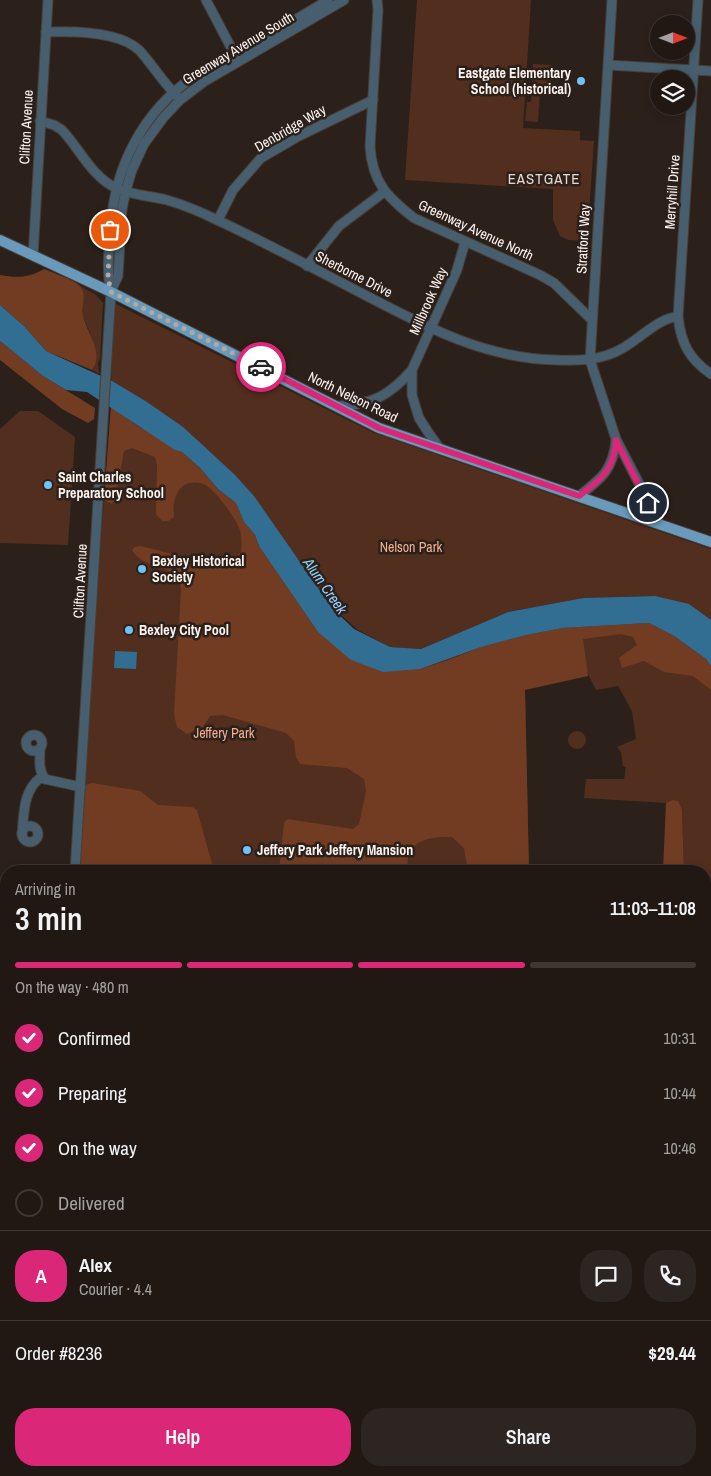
<!DOCTYPE html>
<meta charset="utf-8">
<style>
:root{--surface:#211814;--page:#2d2522;--text:#f1f3f6;--muted:#a2a0a0;--line:#3e3734;--accent:#db2777}
body{margin:0;font-family:"Archivo Narrow",sans-serif;background:var(--page);color:var(--text);height:100vh;display:flex;flex-direction:column;font-size:19px;white-space:nowrap}
*{box-sizing:border-box;margin:0}
p{font-size:16px;color:var(--muted)}
.icon{flex:none;width:28px;height:28px;fill:none;stroke:currentColor;stroke-width:2;stroke-linecap:round;stroke-linejoin:round}
.map{position:relative;flex:1;overflow:hidden}
.details{position:absolute;left:0px;top:865px;width:711px;height:611px;display:flex;flex-direction:column;background:var(--surface);border-radius:20px 20px 0 0;box-shadow:0 2px 8px #0003,0 0 0 1px var(--line)}
.details>*{flex:none}
.needle{width:32px;rotate:90deg}
.controls{position:absolute;left:650px;top:15px;display:grid;gap:10px}
.controls a{display:grid;place-items:center;width:45px;height:45px;border-radius:50%;background:var(--surface);box-shadow:0 2px 8px #0003,0 0 0 1px var(--line);font-size:25px}
.pin{position:absolute;display:grid;place-items:center;width:42px;height:42px;color:#fff;margin:-21px;border:2px solid #fff;border-radius:50%;box-shadow:0 1px 5px #0007}
.courier{position:absolute;display:grid;place-items:center;width:50px;height:50px;margin:-25px;border:4px solid #db2777;border-radius:50%;background:#fff;color:#222;box-shadow:0 1px 6px #0007}
.head em{font-style:normal;font-weight:600}
.head div{display:flex;flex-direction:column-reverse}
.head{display:flex;align-items:center;justify-content:space-between;height:85px;padding:0 15px}
h1{font-size:32px;font-weight:600;line-height:38px}
.bar{display:grid;grid-template-columns:repeat(4,1fr);gap:8px 5px;align-content:center;height:60px;padding:0 15px}
.bar i{height:6px;border-radius:4px;background:var(--line)}
.bar .selected{background:var(--accent)}
.bar p{grid-column:span 4}
.line{display:flex;align-items:center;gap:12px;padding:0 15px;border-top:1px solid var(--line)}
.line div{flex:1}
.round{display:grid;place-items:center;flex:none;width:52px;height:52px;border-radius:20px;background:var(--page)}
ol{padding:0 15px;list-style:none}
li{display:flex;align-items:center;gap:15px;height:55px}
li p{margin-inline-start:auto}
li .icon{padding:5px;border-radius:50%;background:var(--accent);color:#fff;stroke-width:4}
li:last-child{color:var(--muted)}
li i{width:28px;height:28px;border:2px solid var(--line);border-radius:50%}
.cta{display:flex;gap:10px;margin-top:auto;padding:10px 15px}
.cta a{flex:1;height:58px;border-radius:20px;background:var(--accent);color:#fff;font-size:20px;font-weight:600;line-height:58px;text-align:center}
.cta a+a{background:var(--page);color:var(--text)}
.map>svg:first-child{display:block}
.green{fill:#522e1f}
.forest{fill:#723c23}
.water{fill:#326d92}
.lines{fill:none;stroke-linecap:round;stroke-linejoin:round}
.minor-casing{stroke:#493e38;stroke-width:11}
.major-casing{stroke:#493e38;stroke-width:12}
.minor{stroke:#475e6e;stroke-width:9}
.major{stroke:#699abb;stroke-width:10}
.done{stroke:#b3a9a4;stroke-width:5;stroke-dasharray:0 9}
.route{stroke:#db2777;stroke-width:6}
.poi-dot{fill:#72c1f5;stroke:#2c201a;stroke-width:2}
.labels{text-anchor:middle;stroke-width:5;stroke-linejoin:round;paint-order:stroke}
.street-label{font-size:14px;fill:#fcf3ef;stroke:#2c201a}
.poi-label{font-size:14px;font-weight:bold;fill:#fcf3ef;stroke:#2c201a;text-anchor:start}
.park-label{font-size:14px;fill:#f4af91;stroke:#2c201a}
.neighbourhood-label{font-size:15px;letter-spacing:1px;fill:#e6d4cd;stroke:#2c201a}
.water-label{font-size:15px;font-style:italic;fill:#90d2ff;stroke:#2c201a}
</style>
<div class="map">
<svg width="711" height="1476" viewBox="0 0 711 1476">
<rect width="100%" height="100%" fill="#2c201a"/>
<!-- green -->
<g class="green">
<polygon points="417,0 531,0 523,128 580,131 580,140 594,141 587,241 568,240 560,236 553,220 553,189 405,180"/>
<polygon points="533,64 552,65 550,92 540,91 538,122 525,121 527,102 531,102"/>
<path d="M79,285l17,10 7,8 -3,56 -2,4 1,11 -7,-4c4,-6 3,-24 0,-31 -2,-8 -7,-15 -9,-23 -2,-12 4,-18 -4,-31z"/>
<polygon points="112,302 374,433 711,549 711,640 663,607 655,596 583,598 508,612 421,649 390,647 358,630 333,608 278,532 182,452 351,660 563,628 649,623 711,666 711,909 705,909 705,871 684,871 682,810 672,800 666,803 584,798 586,779 624,779 626,767 623,766 621,752 617,747 636,739 632,711 618,686 596,690 587,672 525,690 529,871 79,871 92,658 111,407"/>
<polygon points="20,411 38,411 75,437 68,545 0,543 0,429"/>
<circle cx="577" cy="740" r="9"/>
</g>
<!-- forest -->
<g class="forest">
<path d="M44,269c9,4 28,10 35,16 9,9 2,20 4,30 3,17 22,38 9,55l-46,-19 -22,-25 -24,-21v-30c17,3 29,3 44,-6z"/>
<polygon points="0,341 43,376 95,408 94,419 88,423 62,409 0,360"/>
<path d="M111,407l28,20 13,7 23,16 7,2 18,16 18,21 18,14 8,19 11,13 4,11 59,86 102,37 26,-8 35,-14 45,-12 37,-7 86,-5 25,13 32,23 5,7v24l-18,-14 -29,-4 -20,-11 -22,7 -3,-10 18,-13 -4,-8 -12,-3 -38,5 5,37 -63,14 4,181h-61l-4,-23 -12,-11c-15,0 -37,0 -43,18 -2,4 -1,11 -2,16h-128l5,-48 3,-4 66,10 6,-5 7,-33 -2,-12 -17,-11 -47,-4 -4,-7 -2,-16 -8,-8 -63,-18 -13,1 -7,11 -16,7 -10,-7 -3,-13 7,-125c-5,-28 -36,-17 -49,-39l3,-3 6,-1 35,9 12,6 8,7 9,1 16,-1 20,-16c1,-8 1,-19 -3,-27 -5,-9 -25,-39 -35,-41 -24,-7 -31,14 -29,33l-6,4h-6l-6,-7 1,-49 -2,-8 -23,-9 -8,3 -9,49 -3,4 -8,-4z"/>
<polygon points="92,783 140,791 158,805 192,807 197,810 214,871 79,871 85,785"/>
<polygon points="672,800 678,801 682,810 684,871 663,871 666,803"/>
</g>
<!-- water -->
<g class="water">
<polygon points="0,305 24,326 46,351 112,381 147,402 183,427 234,474 254,496 332,608 354,629 390,647 421,649 508,612 583,598 655,596 689,604 711,620 711,666 706,659 674,636 649,623 563,628 526,635 481,647 420,669 383,672 351,660 318,632 259,546 255,535 244,522 236,503 218,489 200,468 182,452 175,450 87,392 66,390 43,376 0,341"/>
<polygon points="115,651 137,652 136,669 114,668"/>
</g>
<g class="lines">
<!-- minor casing -->
<g class="minor-casing">
<g id="minor">
<polyline points="206,0 236,57"/>
<path d="M377,0l1,10 -8,136c2,36 17,51 44,72l126,57 14,8 38,37"/>
<polyline points="612,0 590,360 616,439 660,524"/>
<path d="M698,0l-20,317c3,26 11,42 33,57"/>
<path d="M46,32c26,-1 73,-1 93,18 13,14 23,31 37,45"/>
<polyline points="608,65 711,71"/>
<path d="M40,121l14,4 8,5c17,18 30,47 54,58 15,7 35,8 51,12 17,5 34,12 50,20 50,23 99,50 148,75 61,32 121,64 192,65 23,1 46,0 66,-12 15,-8 38,-32 55,-31"/>
<polyline points="218,220 233,190 261,158 297,137 373,100"/>
<polyline points="33,256 48,0"/>
<polyline points="307,266 339,226 384,192"/>
<polyline points="111,291 118,276 122,209 126,190 132,170 144,144 163,118 180,100 205,81 344,0"/>
<path d="M339,406c33,-1 51,-11 73,-36"/>
<polyline points="440,449 428,432 419,418 415,405 412,395 412,370 457,270 465,242"/>
<path d="M579,496c23,-18 34,-26 37,-56"/>
<circle cx="34" cy="743" r="8"/>
<path d="M40,748c0,11 -2,22 5,31"/>
<circle cx="30" cy="834" r="8"/>
<path d="M22,834c2,-20 1,-43 18,-56l41,9"/>
<path d="M75,871l36,-579c-5,-22 -2,-43 0,-64 3,-61 32,-116 82,-151 14,-10 29,-17 43,-24 31,-17 62,-34 92,-53"/>
<polyline points="0,968 6,968"/>
<polyline points="705,1011 711,1011"/>
<polyline points="0,1146 6,1146"/>
<polyline points="705,1189 711,1190"/>
<polyline points="0,1324 6,1325"/>
<polyline points="705,1393 711,1297"/>
<polyline points="700,1474 711,1474"/>
<polyline points="29,1476 35,1475 40,1476"/>
<polyline points="407,1476 407,1470"/>
</g>
</g>
<!-- major casing -->
<g class="major-casing">
<polyline id="major" points="0,240 111,292 379,428 711,542"/>
</g>
<!-- minor -->
<use href="#minor" class="minor"/>
<!-- major -->
<use href="#major" class="major"/>
</g>
<g class="lines">
<!-- done -->
<polyline class="done" points="110,230 108,277 111,292 261,367"/>
<!-- route -->
<path class="route" d="M261,367l118,61 200,68c23,-18 35,-26 37,-56l32,63"/>
</g>
<!-- markers -->
<g class="poi-dot">
<circle cx="581" cy="81" r="5"/>
<circle cx="48" cy="485" r="5"/>
<circle cx="142" cy="569" r="5"/>
<circle cx="129" cy="630" r="5"/>
<circle cx="247" cy="850" r="5"/>
</g>
<g class="labels">
<!-- street labels -->
<g class="street-label">
<text transform="translate(238 48) rotate(-31)" y="5">Greenway Avenue South</text>
<text transform="translate(26 127) rotate(-87)" y="5">Clifton Avenue</text>
<text transform="translate(290 128) rotate(-30)" y="5">Denbridge Way</text>
<text transform="translate(672 192) rotate(-86)" y="5">Merryhill Drive</text>
<text transform="translate(476 230) rotate(25)" y="5">Greenway Avenue North</text>
<text transform="translate(583 239) rotate(-87)" y="5">Stratford Way</text>
<text transform="translate(354 274) rotate(27)" y="5">Sherborne Drive</text>
<text transform="translate(428 301) rotate(-66)" y="5">Millbrook Way</text>
<text transform="translate(353 397) rotate(26)" y="5">North Nelson Road</text>
<text transform="translate(80 581) rotate(-87)" y="5">Clifton Avenue</text>
</g>
<!-- poi labels -->
<g class="poi-label">
<text x="571" y="78" text-anchor="end">Eastgate Elementary<tspan x="571" dy="16">School (historical)</tspan></text>
<text x="58" y="482">Saint Charles<tspan x="58" dy="16">Preparatory School</tspan></text>
<text x="152" y="566">Bexley Historical<tspan x="152" dy="16">Society</tspan></text>
<text x="139" y="635">Bexley City Pool</text>
<text x="257" y="855">Jeffery Park Jeffery Mansion</text>
</g>
<!-- park labels -->
<g class="park-label">
<text x="411" y="552">Nelson Park</text>
<text x="224" y="738">Jeffery Park</text>
</g>
<!-- neighbourhood labels -->
<g class="neighbourhood-label">
<text x="544" y="184">EASTGATE</text>
</g>
<!-- water labels -->
<g class="water-label">
<text transform="translate(325 586) rotate(55)" y="5">Alum Creek</text>
</g>
</g>
</svg>
<div class="controls">
<a><svg class="needle" viewBox="-14 -14 28 28"><path d="M0-13l5 13h-10z" fill="#e53935"/><path d="M0 13l5-13h-10z" fill="#a2a0a0"/></svg></a>
<a><svg class="icon" aria-label="layers" viewBox="0 0 24 24"><path d="M12 4l9 5-9 5-9-5zM3 14l9 5 9-5"/></svg></a>
</div>
<div class="pin" style="left:110px;top:230px;background:#ea580c"><svg class="icon" aria-label="bag" viewBox="0 0 24 24"><path d="M5 8h14l-1 12H6zM9 8a3 3 0 0 1 6 0"/></svg></div>
<div class="pin" style="left:648px;top:503px;background:#1f2937"><svg class="icon" aria-label="home" viewBox="0 0 24 24"><path d="M3 11l9-7 9 7M6 9v11h12V9"/></svg></div>
<div class="courier" style="left:261px;top:367px"><svg class="icon" aria-label="car" viewBox="0 0 24 24"><path d="M5 17H2v-5l4-1 3-4h7l3 4 3 1v5h-3M9 17h6M6 11h13"/><circle cx="7" cy="17" r="2"/><circle cx="17" cy="17" r="2"/></svg></div>
<section class="details">
<div class="head"><div><h1>3 min</h1><p>Arriving in</p></div><em>11:03–11:08</em></div>
<div class="bar"><i class="selected"></i><i class="selected"></i><i class="selected"></i><i></i><p>On the way · 480 m</p></div>
<ol>
<li><svg class="icon" aria-label="check" viewBox="0 0 24 24"><path d="M5 12l5 5 9-10"/></svg>Confirmed<p>10:31</p></li>
<li><svg class="icon" aria-label="check" viewBox="0 0 24 24"><path d="M5 12l5 5 9-10"/></svg>Preparing<p>10:44</p></li>
<li><svg class="icon" aria-label="check" viewBox="0 0 24 24"><path d="M5 12l5 5 9-10"/></svg>On the way<p>10:46</p></li>
<li><i></i>Delivered</li>
</ol>
<div class="line" style="height:90px"><b class="round" style="background:var(--accent);color:#fff">A</b><div><b>Alex</b><p>Courier · 4.4</p></div><a class="round"><svg class="icon" aria-label="chat" viewBox="0 0 24 24"><path d="M4 5h16v11H9l-5 4z"/></svg></a><a class="round"><svg class="icon" aria-label="phone" viewBox="0 0 24 24"><path d="M5 4h4l2 5-3 2q2 4 5 5l2-3 5 2v4C11 20 4 13 5 4z"/></svg></a></div>
<div class="line" style="height:65px"><div>Order #8236</div><b>$29.44</b></div>
<div class="cta"><a>Help</a><a>Share</a></div>
</section>
</div>
